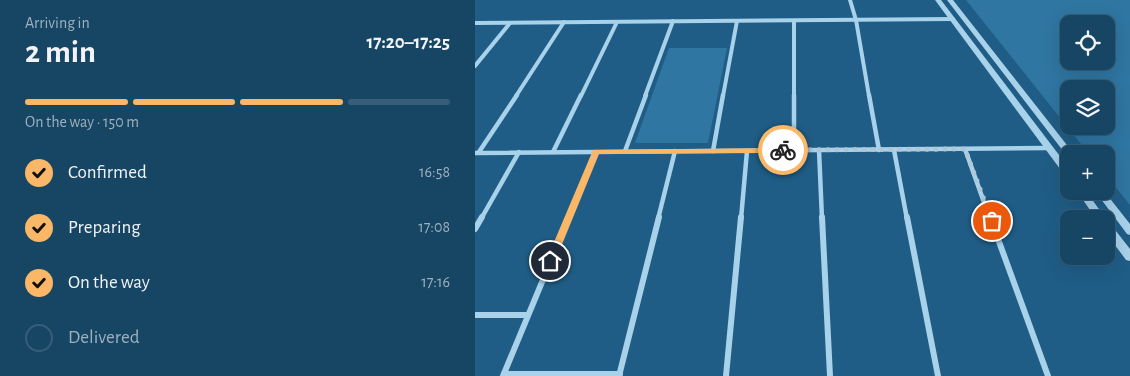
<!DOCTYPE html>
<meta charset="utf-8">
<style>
:root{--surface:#174664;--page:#204d6a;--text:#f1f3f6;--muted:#9eb1bf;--line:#365e78;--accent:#f9b767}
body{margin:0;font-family:"Alegreya Sans",sans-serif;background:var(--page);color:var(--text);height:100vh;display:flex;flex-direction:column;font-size:19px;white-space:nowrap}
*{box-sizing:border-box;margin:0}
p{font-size:16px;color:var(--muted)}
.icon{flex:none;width:28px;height:28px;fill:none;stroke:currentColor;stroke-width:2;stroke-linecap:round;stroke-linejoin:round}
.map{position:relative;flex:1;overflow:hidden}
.side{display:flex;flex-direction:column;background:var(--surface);width:475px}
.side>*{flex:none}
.buttons{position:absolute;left:585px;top:15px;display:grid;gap:10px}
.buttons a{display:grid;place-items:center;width:55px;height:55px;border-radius:10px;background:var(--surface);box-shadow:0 5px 20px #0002,0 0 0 1px var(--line);font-size:25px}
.pin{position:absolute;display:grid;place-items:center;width:42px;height:42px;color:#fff;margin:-21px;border:2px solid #fff;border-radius:50%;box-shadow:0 1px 5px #0007}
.courier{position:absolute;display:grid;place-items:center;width:50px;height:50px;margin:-25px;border:4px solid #f9b767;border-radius:50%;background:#fff;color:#222;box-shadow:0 1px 6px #0007}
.summary em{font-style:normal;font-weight:700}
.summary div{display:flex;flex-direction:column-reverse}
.summary{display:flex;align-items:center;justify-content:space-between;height:85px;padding:0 25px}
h1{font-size:32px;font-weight:700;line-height:38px}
.bar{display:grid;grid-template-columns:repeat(4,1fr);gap:8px 5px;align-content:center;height:60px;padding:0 25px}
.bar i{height:6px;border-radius:4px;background:var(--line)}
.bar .selected{background:var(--accent)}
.bar p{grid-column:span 4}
ol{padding:0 25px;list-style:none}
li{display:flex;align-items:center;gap:15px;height:55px}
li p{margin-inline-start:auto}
li .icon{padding:5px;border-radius:50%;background:var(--accent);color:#111;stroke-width:4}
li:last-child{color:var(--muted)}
li i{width:28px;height:28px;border:2px solid var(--line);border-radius:50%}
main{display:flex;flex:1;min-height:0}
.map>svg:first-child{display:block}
.green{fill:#2f76a2;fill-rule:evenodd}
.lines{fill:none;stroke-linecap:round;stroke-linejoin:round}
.minor-far2{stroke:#a8d1ea;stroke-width:4}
.minor-far1{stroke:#a8d1ea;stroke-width:4.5}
.minor{stroke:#a8d1ea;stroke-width:6}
.tertiary{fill:#a8d1ea;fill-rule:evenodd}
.route{fill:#f9b767}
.done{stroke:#b1c6d5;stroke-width:5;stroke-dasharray:0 9}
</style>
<main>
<section class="side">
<div class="summary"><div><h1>2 min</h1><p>Arriving in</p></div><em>17:20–17:25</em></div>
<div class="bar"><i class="selected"></i><i class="selected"></i><i class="selected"></i><i></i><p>On the way · 150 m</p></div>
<ol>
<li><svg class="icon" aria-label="check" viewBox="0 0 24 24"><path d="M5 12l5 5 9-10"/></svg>Confirmed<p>16:58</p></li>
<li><svg class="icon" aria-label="check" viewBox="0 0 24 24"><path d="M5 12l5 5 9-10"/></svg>Preparing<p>17:08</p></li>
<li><svg class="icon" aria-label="check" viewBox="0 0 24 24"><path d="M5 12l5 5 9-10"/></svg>On the way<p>17:16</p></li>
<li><i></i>Delivered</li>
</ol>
</section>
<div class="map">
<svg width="655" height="376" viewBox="0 0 655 376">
<rect width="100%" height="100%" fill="#1f5d86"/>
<!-- green -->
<g class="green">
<path d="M491,0h164v205l-24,-30v-21h-17zM594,24h37v37h-37zM594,89h37v37h-37z"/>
<polygon points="194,48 252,48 233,143 160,143"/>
</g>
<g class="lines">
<!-- minor-far2 -->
<g class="minor-far2">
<polyline points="375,0 381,20 394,96"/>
<polyline points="319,21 319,96"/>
<polyline points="0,23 478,19"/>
<polyline points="0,66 35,23"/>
<polyline points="41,96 89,22"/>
<polyline points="106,96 142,22"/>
<polyline points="170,96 198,21"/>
<polyline points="248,96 262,21"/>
</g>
<!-- minor-far1 -->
<g class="minor-far1">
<polyline points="319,95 319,150"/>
<polyline points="394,95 404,150"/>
<polyline points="490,149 515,219"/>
<polyline points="344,150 347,219"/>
<polyline points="419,150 432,219"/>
<polyline points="150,151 171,95"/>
<polyline points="238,151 248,95"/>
<polyline points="4,152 42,95"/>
<polyline points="78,152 106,95"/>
<polyline points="0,153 574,148"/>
<polyline points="6,219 44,152"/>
<polyline points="93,219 121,152"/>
<polyline points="183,219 200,151"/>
<polyline points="266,219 272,151"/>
</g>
<!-- minor -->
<g class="minor">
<polyline points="347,217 355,376"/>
<polyline points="432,217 463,376"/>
<polyline points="515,217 573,376"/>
<polyline points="0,229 7,217"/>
<polyline points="0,315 53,315"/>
<polyline points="29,374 145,374"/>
<polyline points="28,376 94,217"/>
<polyline points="144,376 184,217"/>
<polyline points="251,376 266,217"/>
</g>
<!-- tertiary -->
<g class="tertiary">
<polygon points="460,0 466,0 594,168 594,178 591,177"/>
<polygon points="472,0 478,0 599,154 594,154 594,157 592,156"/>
<polygon points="602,191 611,191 631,219 621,219"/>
<polygon points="620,191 629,191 655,224 655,235 652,234"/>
<polygon points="631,221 634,222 655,249 655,261 651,260 631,233"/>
</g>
</g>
<!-- route -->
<polygon class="route" points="308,148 311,150 308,153 124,154 79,264 72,264 71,261 118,150"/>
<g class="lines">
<!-- done -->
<polyline class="done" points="308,150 490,149 517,221"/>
</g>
</svg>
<div class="buttons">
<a><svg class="icon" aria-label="locate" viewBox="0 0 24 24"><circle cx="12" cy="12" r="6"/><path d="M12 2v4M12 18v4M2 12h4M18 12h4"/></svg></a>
<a><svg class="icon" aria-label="layers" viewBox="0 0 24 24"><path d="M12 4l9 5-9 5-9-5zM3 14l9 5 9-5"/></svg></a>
<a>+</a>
<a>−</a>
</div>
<div class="pin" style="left:517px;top:221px;background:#ea580c"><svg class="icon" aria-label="bag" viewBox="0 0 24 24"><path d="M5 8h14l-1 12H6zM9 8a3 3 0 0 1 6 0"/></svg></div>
<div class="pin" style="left:75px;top:261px;background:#1f2937"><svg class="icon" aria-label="home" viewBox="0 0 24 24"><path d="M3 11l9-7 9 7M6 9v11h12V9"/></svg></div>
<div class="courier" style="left:308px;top:150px"><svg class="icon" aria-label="bike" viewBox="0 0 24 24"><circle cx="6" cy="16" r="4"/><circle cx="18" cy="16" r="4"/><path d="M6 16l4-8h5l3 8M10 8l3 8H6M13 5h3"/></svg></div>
</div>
</main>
